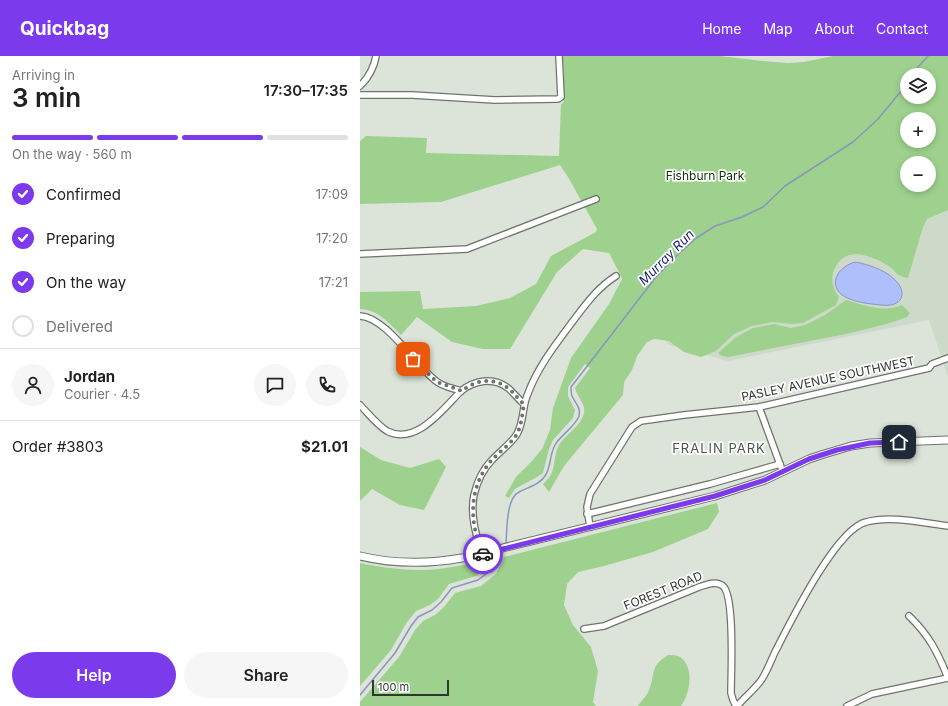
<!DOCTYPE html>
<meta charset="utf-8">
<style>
:root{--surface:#fff;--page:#f6f6f6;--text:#222;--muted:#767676;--line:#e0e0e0;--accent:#7c3aed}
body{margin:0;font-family:Inter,sans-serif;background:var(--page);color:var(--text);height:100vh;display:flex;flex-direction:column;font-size:15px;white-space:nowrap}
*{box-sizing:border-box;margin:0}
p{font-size:13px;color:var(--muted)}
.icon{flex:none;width:22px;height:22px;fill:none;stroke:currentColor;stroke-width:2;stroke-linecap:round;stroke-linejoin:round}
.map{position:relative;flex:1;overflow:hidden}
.panel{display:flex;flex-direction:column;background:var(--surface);width:360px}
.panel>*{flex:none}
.fabs{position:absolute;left:540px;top:12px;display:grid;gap:8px}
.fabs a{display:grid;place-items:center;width:36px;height:36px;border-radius:50%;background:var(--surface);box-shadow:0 2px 6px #0003;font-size:20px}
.scale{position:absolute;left:12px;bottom:10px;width:77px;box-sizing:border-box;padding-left:4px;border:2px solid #323631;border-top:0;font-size:11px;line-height:14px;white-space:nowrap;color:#323631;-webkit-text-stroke:3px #fff;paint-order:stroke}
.pin{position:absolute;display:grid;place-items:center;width:34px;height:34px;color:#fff;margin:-17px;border-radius:8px;box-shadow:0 2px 6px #0006}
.courier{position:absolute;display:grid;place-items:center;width:40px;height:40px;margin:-20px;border:3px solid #7c3aed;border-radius:50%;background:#fff;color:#222;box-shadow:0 1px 5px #0007}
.summary em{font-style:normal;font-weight:600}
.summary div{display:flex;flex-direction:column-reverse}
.summary{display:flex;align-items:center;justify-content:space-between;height:68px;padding:0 12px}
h1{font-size:26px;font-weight:600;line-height:30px}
.bar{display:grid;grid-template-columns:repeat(4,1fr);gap:6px 4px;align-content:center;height:48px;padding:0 12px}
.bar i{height:5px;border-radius:3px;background:var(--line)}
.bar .current{background:var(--accent)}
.bar p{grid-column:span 4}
.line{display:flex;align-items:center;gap:10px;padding:0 12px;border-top:1px solid var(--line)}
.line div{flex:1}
.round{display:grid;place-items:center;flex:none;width:42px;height:42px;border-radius:21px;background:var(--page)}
ol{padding:0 12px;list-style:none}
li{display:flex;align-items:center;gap:12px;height:44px}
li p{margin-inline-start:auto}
li .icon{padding:4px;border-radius:50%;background:var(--accent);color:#fff;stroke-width:4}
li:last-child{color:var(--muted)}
li i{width:22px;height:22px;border:2px solid var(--line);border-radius:50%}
.action{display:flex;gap:8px;margin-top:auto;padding:8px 12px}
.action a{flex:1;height:46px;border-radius:24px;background:var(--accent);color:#fff;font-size:16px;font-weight:600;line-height:46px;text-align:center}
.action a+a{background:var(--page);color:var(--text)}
header{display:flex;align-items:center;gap:24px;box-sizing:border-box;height:56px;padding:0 20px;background:var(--accent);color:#fff}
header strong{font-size:19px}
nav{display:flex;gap:22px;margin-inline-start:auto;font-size:14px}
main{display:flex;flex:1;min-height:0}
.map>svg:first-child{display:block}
.built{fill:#cddac9}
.green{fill:#9dd18d;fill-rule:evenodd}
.water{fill:#afbffb;stroke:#8a96be}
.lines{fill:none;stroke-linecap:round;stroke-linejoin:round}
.stream{stroke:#8a96be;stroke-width:1.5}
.minor-casing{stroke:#6d756b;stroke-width:8}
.major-casing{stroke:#6d756b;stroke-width:9}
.minor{stroke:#fff;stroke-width:5.5}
.major{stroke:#fff;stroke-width:7}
.done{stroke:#6e736c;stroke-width:4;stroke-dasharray:0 7.2}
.route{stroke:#7c3aed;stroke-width:5}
.labels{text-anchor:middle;stroke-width:3.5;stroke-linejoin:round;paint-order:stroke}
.park-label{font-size:12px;fill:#103303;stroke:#fff}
.street-label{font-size:12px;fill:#323631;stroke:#fff}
.water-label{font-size:13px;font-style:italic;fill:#19196d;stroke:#fff}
.neighbourhood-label{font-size:13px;letter-spacing:1px;fill:#4e564c;stroke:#fff}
</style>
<header>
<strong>Quickbag</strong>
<nav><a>Home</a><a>Map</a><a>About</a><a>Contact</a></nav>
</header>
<main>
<section class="panel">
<div class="summary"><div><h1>3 min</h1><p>Arriving in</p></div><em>17:30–17:35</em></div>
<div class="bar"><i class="current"></i><i class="current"></i><i class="current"></i><i></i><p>On the way · 560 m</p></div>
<ol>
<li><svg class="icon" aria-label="check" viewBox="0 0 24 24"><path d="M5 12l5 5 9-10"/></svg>Confirmed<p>17:09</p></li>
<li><svg class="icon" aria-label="check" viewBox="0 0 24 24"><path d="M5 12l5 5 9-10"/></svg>Preparing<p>17:20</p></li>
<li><svg class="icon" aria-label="check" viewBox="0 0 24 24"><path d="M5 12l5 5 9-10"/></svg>On the way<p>17:21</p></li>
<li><i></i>Delivered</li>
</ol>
<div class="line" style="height:72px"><a class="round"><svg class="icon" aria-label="person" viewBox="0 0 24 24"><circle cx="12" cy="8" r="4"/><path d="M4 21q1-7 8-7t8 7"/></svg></a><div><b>Jordan</b><p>Courier · 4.5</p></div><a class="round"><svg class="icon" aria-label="chat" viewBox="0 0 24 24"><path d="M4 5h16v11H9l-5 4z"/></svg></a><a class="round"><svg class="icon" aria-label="phone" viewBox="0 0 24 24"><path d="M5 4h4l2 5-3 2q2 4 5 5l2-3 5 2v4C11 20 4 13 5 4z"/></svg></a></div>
<div class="line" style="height:52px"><div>Order #3803</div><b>$21.01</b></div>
<div class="action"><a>Help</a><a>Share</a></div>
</section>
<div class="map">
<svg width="588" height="650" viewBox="0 0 588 650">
<rect width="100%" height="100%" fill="#dce4d9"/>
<!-- built -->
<polygon class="built" points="588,152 588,321 569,264 368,305 309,289 298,277"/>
<!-- green -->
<g class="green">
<path d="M203,0h156l44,5 25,2 16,-1 29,-6h115v154l-21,9 -4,8 -15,51c-15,-3 -10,-7 -21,-13 -19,-11 -45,-20 -54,8 -2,9 1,17 6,24l-3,8 -33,18 -12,1 -18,-2 -21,4 -18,8 -18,17 -15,6 -17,-5 -15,-11 -15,-2 -7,3 -10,14 -5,14 -8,12 -1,13 -59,71 -15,26 -6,-8c4,-4 9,-9 10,-15 2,-8 2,-17 6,-24 7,-11 22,-19 25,-32 2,-9 -7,-16 -9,-25l15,-20 -5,-4 -17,23v9l7,14 -2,8 -20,22 -4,9 -6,24 -6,4 -22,12 -6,9 -4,-2 11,-19 16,-16 10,-12 8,-19 3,-22 18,-50 38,-54 13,-25 -1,-3 -12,-23 -26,-4 -26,23 -47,77h-27l-31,-7 -35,-25 -16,18c-11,-11 -24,-26 -41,-26v-17l60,-1 3,18 53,-3 34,-8 26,-14 15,-28 45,-24 1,-3 -29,-52 -8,-12 -119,37 -81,2v-63l6,-5 61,2 -1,15 133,3 2,-52 2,-1 1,-4zM547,19h22v22h-22zM547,63h22v22h-22zM547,107h22v22h-22z"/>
<path d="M486,244c16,5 39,13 56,5l8,8 -3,4 -20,7 -41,10 -118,23 -6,-1 -4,-3 18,-16 17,-9 21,-4 17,4 14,-3 20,-10z"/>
<polygon points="0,391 21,404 50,412 79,403 86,411 64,454 40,449 12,433 0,445"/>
<polygon points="357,447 359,456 348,473 293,496 244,510 218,516 207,528 204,549 213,569 231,591 238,615 233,646 236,650 0,650 0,646 39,601 55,574 63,565 75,559 84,551 95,537 121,530 136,518 144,501"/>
<path d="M131,502l-4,9 -11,9 -27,8 -11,15 -8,6 -14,6 -9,11 -16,28 -31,36v-123c30,6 61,10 92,4 13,-2 26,-6 39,-9z"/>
<path d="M308,599c4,0 9,0 12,2 15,10 10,37 1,49h-43c3,-5 9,-10 11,-16 7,-17 0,-23 19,-35z"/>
</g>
<!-- water -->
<path class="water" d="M496,206c13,3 27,7 37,16 16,14 10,30 -12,27 -12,-1 -29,-3 -39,-10 -15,-12 -2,-30 14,-33z"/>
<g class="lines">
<!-- stream -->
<g class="stream">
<polyline points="553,19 558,11 568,0"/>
<path d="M146,488c1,-13 0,-46 13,-52 9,-5 20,-7 26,-16 7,-10 4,-25 12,-34 6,-8 19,-17 22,-26 2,-9 -4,-13 -7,-20 -1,-2 -1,-6 -1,-9l85,-110 18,-19 21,-19 20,-13 27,-9 21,-10 22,-21 68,-44 25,-23 29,-35"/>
<polyline points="0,639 35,597 51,570 58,561 72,554 81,546 92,532 118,524 130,515 141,501"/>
</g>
<!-- minor casing -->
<g class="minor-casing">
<g id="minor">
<path d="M0,30c9,-9 14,-18 16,-30"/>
<polyline points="0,39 52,39 135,44 198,43 201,41 199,0"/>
<polyline points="0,198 107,193 236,143"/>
<path d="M0,260c26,1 55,49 76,65 7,6 17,7 25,10"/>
<path d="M0,349c8,8 17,20 27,26 29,15 56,-22 74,-40 14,-11 32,-14 47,-3 6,5 10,11 16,16"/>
<polyline points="399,351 421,411"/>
<polyline points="227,458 350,428 420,408"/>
<polyline points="230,471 227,451 230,438 272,371 281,365 324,359 399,351 569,312 572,308 588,302"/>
<path d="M122,498c-6,-19 -12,-39 -8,-59 3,-13 9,-26 18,-35 8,-9 19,-16 25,-26 7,-12 5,-26 10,-38 10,-28 28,-51 46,-75 13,-17 24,-33 43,-45"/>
<path d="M549,560c20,19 29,37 39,62"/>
<path d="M224,573l20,-3 95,-39c7,-2 17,-7 24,-1 12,10 8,88 8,107l2,7 3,6"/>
<path d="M377,650c8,-9 18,-17 25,-27 5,-8 9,-18 13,-27 15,-29 61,-123 91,-130 25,-7 57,1 82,4"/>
<polyline points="487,650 512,638 588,622"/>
</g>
</g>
<!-- major casing -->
<g class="major-casing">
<path id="major" d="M0,500c33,8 68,8 102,2l253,-62 50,-16 44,-21 15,-5 27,-8 19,-3 78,-3"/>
</g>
<!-- minor -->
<use href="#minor" class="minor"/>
<!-- major -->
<use href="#major" class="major"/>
</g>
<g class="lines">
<!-- done -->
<path class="done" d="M53,303l24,23 25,9c13,-11 31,-14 46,-3 6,5 10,11 16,16 -2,10 -2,20 -7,30 -6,10 -18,18 -26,27 -18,21 -22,49 -14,76 1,5 3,13 6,17"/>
<!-- route -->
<polyline class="route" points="123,498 355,440 405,424 449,403 477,394 510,387 539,386"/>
</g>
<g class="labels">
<!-- park labels -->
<g class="park-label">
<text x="345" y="124">Fishburn Park</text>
</g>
<!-- street labels -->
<g class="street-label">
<text transform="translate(468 323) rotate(-12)" y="4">PASLEY AVENUE SOUTHWEST</text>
<text transform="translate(303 535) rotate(-22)" y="4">FOREST ROAD</text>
</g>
<!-- water labels -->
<g class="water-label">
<text transform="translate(306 201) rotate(-45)" y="5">Murray Run</text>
</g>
<!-- neighbourhood labels -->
<g class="neighbourhood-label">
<text x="359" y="397">FRALIN PARK</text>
</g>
</g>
</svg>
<div class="fabs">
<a><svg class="icon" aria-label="layers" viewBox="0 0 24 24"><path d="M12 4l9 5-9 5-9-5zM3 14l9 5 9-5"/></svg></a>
<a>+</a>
<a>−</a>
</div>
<div class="scale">100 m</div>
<div class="pin" style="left:53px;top:303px;background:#ea580c"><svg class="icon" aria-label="bag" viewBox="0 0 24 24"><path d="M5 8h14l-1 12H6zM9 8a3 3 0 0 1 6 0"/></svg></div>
<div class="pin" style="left:539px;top:386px;background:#1f2937"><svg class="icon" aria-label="home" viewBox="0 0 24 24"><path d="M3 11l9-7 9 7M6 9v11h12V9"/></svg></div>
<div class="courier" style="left:123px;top:498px"><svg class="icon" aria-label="car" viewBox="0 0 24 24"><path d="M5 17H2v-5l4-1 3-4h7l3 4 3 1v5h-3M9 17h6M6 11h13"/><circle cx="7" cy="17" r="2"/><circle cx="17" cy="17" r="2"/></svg></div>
</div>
</main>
